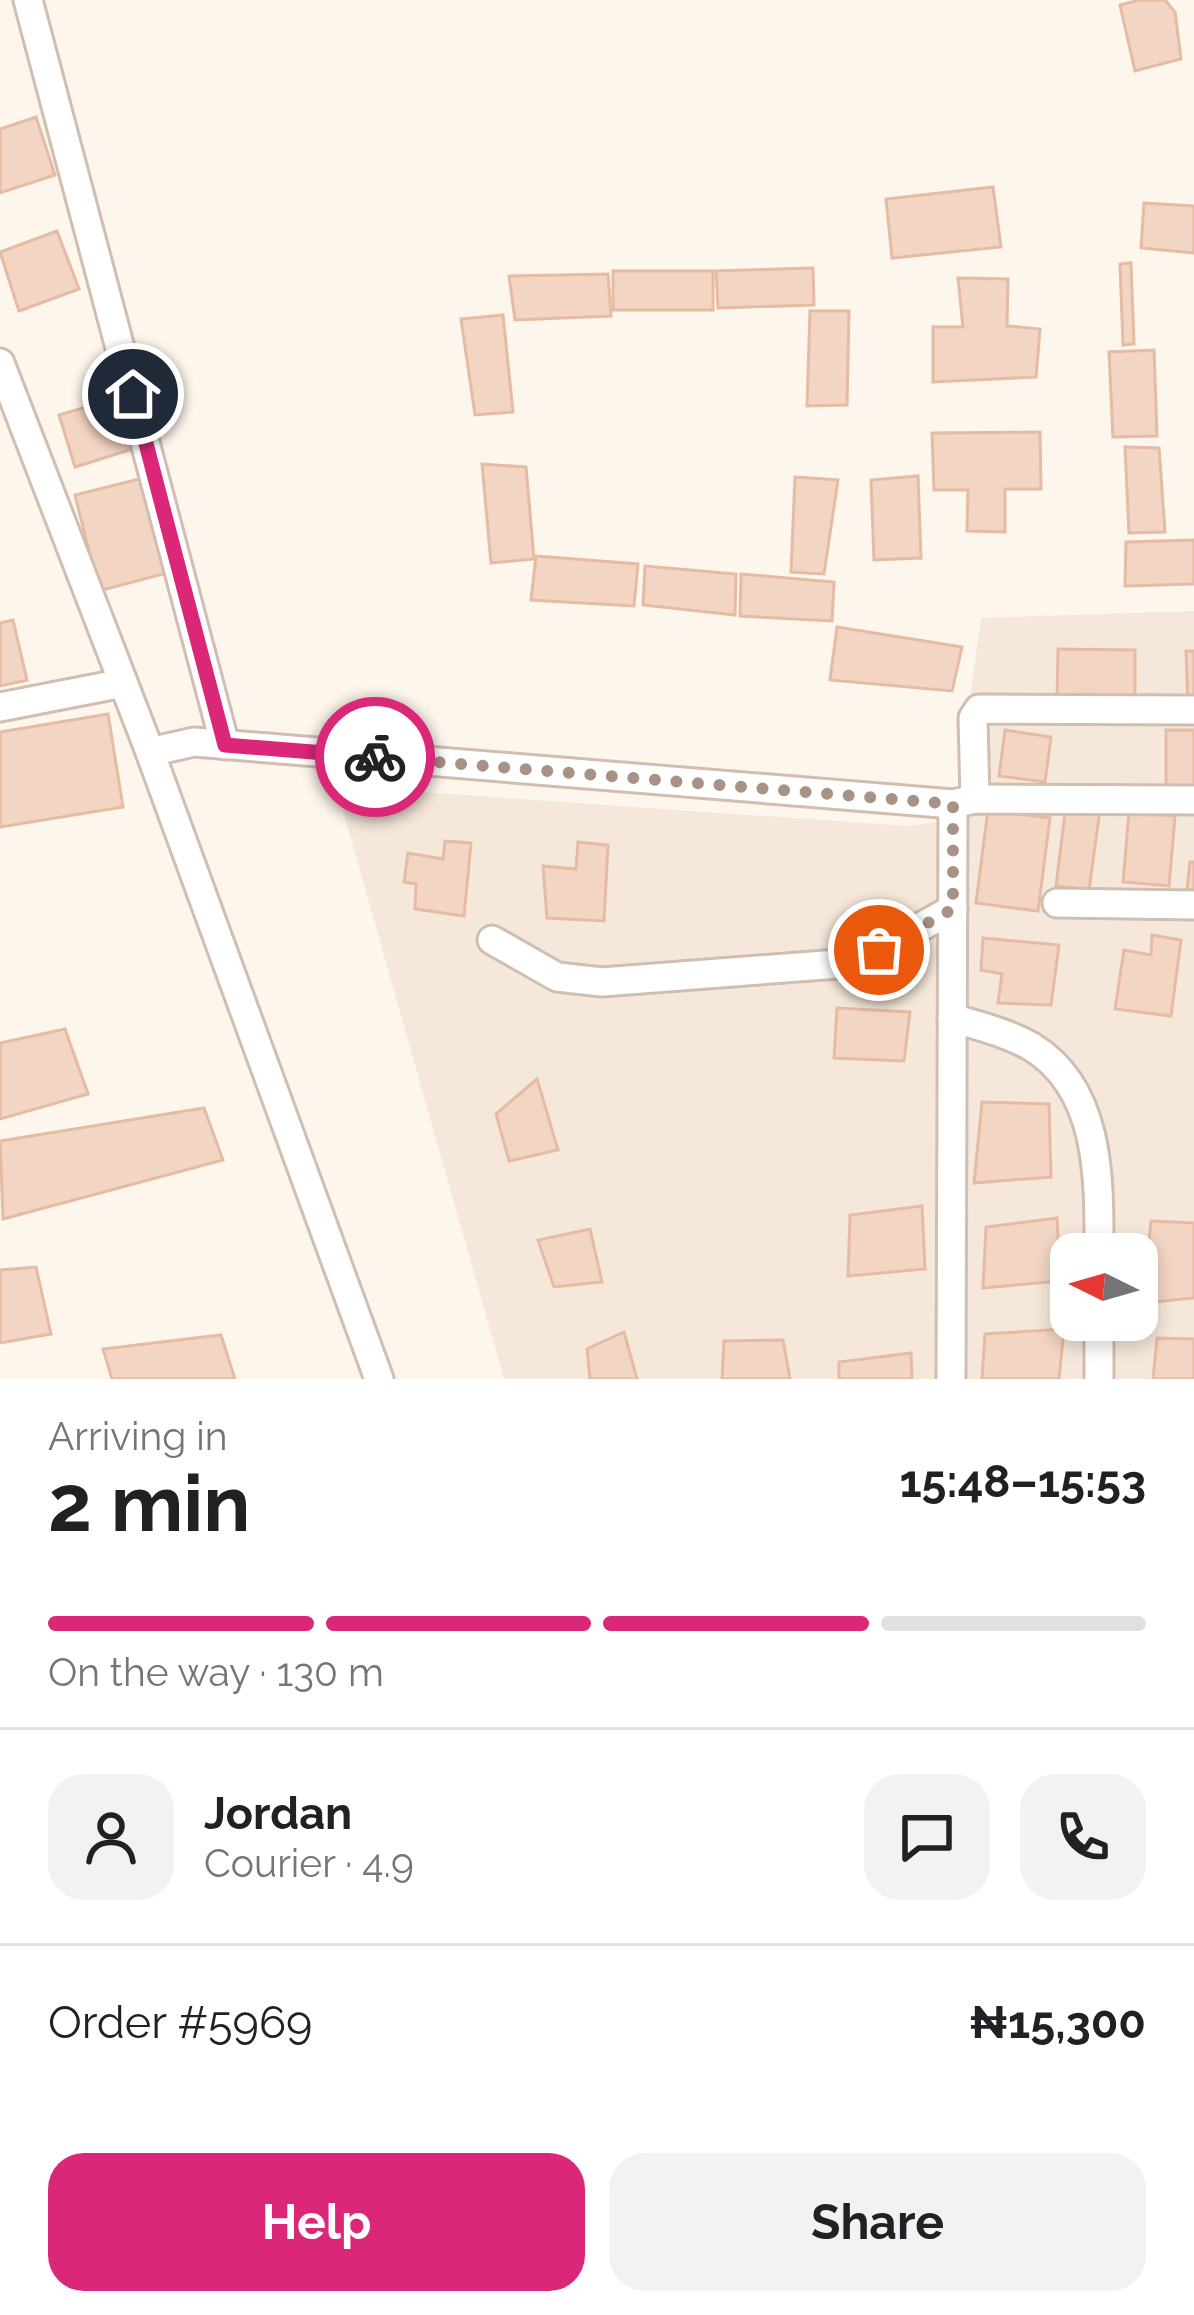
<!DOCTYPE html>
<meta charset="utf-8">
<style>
:root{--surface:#fff;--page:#f2f2f2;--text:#202124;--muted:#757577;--line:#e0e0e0;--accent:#db2777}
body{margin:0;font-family:Raleway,sans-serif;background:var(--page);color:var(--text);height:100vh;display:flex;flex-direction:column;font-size:45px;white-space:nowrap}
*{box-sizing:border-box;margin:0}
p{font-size:39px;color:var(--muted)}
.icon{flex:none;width:66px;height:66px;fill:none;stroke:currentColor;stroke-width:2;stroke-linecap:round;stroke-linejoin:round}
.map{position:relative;height:1379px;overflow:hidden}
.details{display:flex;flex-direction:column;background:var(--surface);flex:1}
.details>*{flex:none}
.needle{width:78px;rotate:275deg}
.fabs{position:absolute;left:1050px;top:1233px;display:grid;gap:24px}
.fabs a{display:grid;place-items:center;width:108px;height:108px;border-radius:24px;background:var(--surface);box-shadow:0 6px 18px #0003;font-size:60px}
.pin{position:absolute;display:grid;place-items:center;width:102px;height:102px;color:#fff;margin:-51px;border:6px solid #fff;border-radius:50%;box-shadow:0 3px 12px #0007}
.courier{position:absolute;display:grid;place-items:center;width:120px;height:120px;margin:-60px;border:9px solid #db2777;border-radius:50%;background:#fff;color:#222;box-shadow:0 3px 15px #0007}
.summary em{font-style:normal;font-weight:700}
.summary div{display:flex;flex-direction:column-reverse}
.summary{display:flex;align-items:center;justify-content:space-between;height:204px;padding:0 48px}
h1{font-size:78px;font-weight:700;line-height:90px}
.bar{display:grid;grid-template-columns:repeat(4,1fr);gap:18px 12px;align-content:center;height:144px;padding:0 48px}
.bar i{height:15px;border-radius:9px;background:var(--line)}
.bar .active{background:var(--accent)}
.bar p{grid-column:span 4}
.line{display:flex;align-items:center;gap:30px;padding:0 48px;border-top:3px solid var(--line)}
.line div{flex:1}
.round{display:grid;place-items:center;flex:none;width:126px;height:126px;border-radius:36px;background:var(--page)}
.cta{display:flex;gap:24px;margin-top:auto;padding:24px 48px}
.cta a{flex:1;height:138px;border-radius:36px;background:var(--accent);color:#fff;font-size:48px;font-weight:700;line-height:138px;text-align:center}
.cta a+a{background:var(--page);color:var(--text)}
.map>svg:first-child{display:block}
.residential{fill:#f5e8da;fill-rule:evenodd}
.building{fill:#f3d5c3;stroke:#e6bba3;stroke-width:3}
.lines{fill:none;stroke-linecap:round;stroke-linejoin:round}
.minor-casing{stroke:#d1beb0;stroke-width:33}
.minor{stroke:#fff;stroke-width:27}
.done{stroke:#a89285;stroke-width:12;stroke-dasharray:0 21.6}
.route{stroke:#db2777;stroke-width:15}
</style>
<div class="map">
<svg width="1194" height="1379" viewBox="0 0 1194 1379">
<rect width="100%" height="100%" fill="#fdf6ec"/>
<!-- residential -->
<path class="residential" d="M1194,611v768h-690l-168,-593 571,40 46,-6 28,-202zM1071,1254h66v66h-66z"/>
<!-- building -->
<g class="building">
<polygon points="1139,0 1165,0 1175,12 1181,59 1135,71 1120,5"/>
<polygon points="36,117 55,175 0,193 0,129"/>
<polygon points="993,187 1001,247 892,258 886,199"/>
<polygon points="1144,203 1194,206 1194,253 1141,248"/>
<polygon points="57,231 79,289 19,311 0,252"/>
<polygon points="1131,263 1134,344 1123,345 1120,264"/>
<polygon points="813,268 814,305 718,308 716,271"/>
<rect x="613" y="271" width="100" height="39"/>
<polygon points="608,274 611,316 515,320 509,276"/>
<polygon points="958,278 1008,279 1007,326 1040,329 1036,377 933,382 933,327 963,327"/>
<polygon points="810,311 849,311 847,405 807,406"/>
<polygon points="503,315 513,412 475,415 461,319"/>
<polygon points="1154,350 1157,436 1113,437 1109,352"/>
<polygon points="123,396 139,447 75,467 59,415"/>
<polygon points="1040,432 1041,489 1005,489 1005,532 967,531 968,490 934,490 932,433"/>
<polygon points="1125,447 1159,448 1165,532 1129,533"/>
<polygon points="482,464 526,467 534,559 491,563"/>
<polygon points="918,476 921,558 874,560 871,480"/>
<polygon points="795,477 838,480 824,574 791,572"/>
<polygon points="143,478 167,573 99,591 75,495"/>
<polygon points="1194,540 1194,584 1125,586 1126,542"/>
<polygon points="536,556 638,564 634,606 531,600"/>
<polygon points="645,566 736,574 735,615 643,605"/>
<polygon points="741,574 834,582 832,621 740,616"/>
<polygon points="13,620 27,680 0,686 0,623"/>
<polygon points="837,627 962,647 952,691 830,680"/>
<polygon points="1058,649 1135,650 1135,702 1057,701"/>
<polygon points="1186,651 1194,651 1194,704 1188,704"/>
<polygon points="108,714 123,807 0,827 0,732"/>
<polygon points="1005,730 1051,737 1045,782 999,776"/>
<rect x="1166" y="730" width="28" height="58"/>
<polygon points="1066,805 1100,809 1089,890 1056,886"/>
<polygon points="988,810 1050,818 1038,911 976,903"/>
<polygon points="1129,812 1175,816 1169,886 1123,882"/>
<polygon points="445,841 471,843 464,916 415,909 416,884 404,882 408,853 443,859"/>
<polygon points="578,842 608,845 604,921 547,918 543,866 576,869"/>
<polygon points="1190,862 1194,862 1194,890 1187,889"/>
<polygon points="1152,935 1181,940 1171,1016 1115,1009 1124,950 1151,955"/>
<polygon points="983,938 1059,945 1051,1005 998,1003 1002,974 981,970"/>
<polygon points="837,1008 910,1012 904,1061 834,1058"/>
<polygon points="65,1029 88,1094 0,1119 0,1043"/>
<polygon points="537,1079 558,1150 509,1161 496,1114"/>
<polygon points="982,1102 1049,1104 1051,1177 974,1183"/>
<polygon points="204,1108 223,1160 3,1219 0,1141"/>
<polygon points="922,1206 925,1269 848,1276 850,1215"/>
<polygon points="1057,1218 1060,1281 983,1288 986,1227"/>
<polygon points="1151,1221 1194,1223 1194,1298 1143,1303"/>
<polygon points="590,1229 602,1282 554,1287 538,1240"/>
<polygon points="36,1267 51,1334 0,1343 0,1270"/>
<polygon points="1064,1329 1059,1379 982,1379 985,1334"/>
<polygon points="624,1332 637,1379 590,1379 587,1349"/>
<polygon points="221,1335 235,1379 112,1379 103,1349"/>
<polygon points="1157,1338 1194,1339 1194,1379 1153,1379"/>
<polygon points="783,1340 790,1379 722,1379 724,1341"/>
<polygon points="911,1353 912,1379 839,1379 839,1362"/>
</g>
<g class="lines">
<!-- minor casing -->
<g class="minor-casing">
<g id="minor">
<polyline points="28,0 225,745"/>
<polyline points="0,363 150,752 379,1379"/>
<polyline points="0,707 123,683"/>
<polyline points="150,752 194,742 953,804 975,799 1194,800"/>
<polyline points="975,799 973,718 979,709 1194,710"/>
<polyline points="1057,903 1194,905"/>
<polyline points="492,940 557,977 602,982 838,964 879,950 953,909"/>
<path d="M952,1018c27,8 56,15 80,29 70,43 67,136 67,207"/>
<polyline points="1099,1320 1099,1379"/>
<polyline points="951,1379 953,804"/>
</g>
</g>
<!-- minor -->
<use href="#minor" class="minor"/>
</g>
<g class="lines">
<!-- done -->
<polyline class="done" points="375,757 953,804 953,909 879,950"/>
<!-- route -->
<polyline class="route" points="133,394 225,745 375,757"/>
</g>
</svg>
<div class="fabs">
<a><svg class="needle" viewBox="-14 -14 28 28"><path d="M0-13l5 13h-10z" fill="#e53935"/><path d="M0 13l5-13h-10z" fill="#757577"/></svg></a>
</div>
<div class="pin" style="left:879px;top:950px;background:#ea580c"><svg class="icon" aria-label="bag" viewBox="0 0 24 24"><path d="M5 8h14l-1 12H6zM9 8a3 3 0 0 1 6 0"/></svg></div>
<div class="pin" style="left:133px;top:394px;background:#1f2937"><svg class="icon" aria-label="home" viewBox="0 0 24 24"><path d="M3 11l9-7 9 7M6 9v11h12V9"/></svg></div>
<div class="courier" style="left:375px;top:757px"><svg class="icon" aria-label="bike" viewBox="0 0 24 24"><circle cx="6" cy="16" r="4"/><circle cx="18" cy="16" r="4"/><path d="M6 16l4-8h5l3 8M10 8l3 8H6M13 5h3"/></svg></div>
</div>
<section class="details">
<div class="summary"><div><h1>2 min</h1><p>Arriving in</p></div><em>15:48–15:53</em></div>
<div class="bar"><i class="active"></i><i class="active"></i><i class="active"></i><i></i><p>On the way · 130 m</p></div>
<div class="line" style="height:216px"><a class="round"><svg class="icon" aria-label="person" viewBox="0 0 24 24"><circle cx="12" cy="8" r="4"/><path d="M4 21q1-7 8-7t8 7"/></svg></a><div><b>Jordan</b><p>Courier · 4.9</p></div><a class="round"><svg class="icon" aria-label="chat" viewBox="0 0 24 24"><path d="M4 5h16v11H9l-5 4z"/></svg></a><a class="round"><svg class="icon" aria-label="phone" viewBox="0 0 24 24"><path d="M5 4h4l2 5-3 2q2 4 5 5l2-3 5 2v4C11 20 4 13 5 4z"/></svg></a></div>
<div class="line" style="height:156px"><div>Order #5969</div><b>₦15,300</b></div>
<div class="cta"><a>Help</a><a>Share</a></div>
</section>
